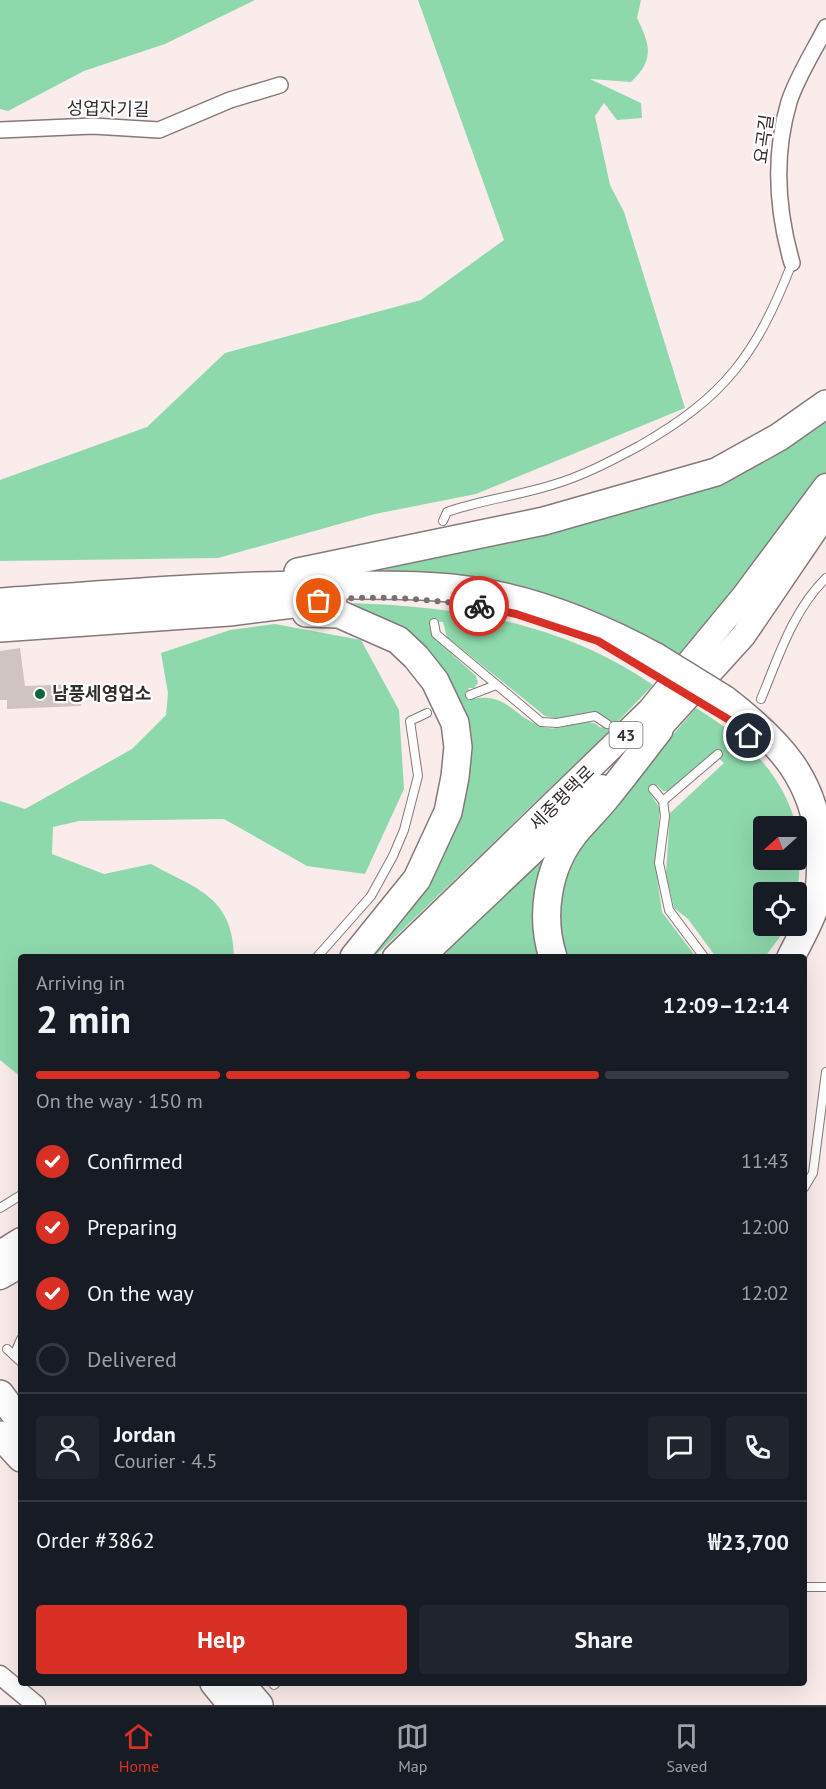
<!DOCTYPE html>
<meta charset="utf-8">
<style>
:root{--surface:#171b24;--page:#20242c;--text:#f1f3f6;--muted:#9ea1a6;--line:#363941;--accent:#d93025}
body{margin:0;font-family:"PT Sans","Noto Sans KR",sans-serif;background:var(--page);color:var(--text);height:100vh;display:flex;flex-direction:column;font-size:22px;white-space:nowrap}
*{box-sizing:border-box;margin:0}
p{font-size:20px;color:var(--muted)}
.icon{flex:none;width:33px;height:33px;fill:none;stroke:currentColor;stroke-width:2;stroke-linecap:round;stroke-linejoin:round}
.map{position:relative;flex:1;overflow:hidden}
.sheet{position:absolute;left:18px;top:954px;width:789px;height:732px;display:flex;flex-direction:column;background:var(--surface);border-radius:6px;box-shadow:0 6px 24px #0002}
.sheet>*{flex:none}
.needle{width:39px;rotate:249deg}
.buttons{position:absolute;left:753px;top:816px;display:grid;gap:12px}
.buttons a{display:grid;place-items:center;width:54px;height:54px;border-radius:6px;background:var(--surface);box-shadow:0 6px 24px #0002;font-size:30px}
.pin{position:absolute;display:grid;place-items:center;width:51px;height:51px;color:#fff;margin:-26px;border:3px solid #fff;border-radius:50%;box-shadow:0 2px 6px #0007}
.courier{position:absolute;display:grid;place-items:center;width:60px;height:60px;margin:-30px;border:4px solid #d93025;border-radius:50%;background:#fff;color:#222;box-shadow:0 2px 8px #0007}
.head em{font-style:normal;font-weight:600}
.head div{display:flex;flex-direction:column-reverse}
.head{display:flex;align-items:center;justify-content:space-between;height:102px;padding:0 18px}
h1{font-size:39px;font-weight:600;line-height:45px}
.bar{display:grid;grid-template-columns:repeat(4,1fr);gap:9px 6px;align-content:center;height:72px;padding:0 18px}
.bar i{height:8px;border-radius:4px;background:var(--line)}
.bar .on{background:var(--accent)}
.bar p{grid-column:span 4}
.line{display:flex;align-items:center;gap:15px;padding:0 18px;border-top:2px solid var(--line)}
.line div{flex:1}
.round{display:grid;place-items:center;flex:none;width:63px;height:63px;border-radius:6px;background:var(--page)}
ol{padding:0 18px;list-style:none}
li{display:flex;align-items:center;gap:18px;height:66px}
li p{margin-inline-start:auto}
li .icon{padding:6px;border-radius:50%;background:var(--accent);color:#fff;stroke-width:4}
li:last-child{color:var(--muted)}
li i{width:33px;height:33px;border:3px solid var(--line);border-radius:50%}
.action{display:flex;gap:12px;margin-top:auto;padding:12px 18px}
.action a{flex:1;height:69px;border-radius:6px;background:var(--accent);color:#fff;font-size:24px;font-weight:600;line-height:69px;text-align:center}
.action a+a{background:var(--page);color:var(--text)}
.menu{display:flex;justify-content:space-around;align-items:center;height:84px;border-top:2px solid var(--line);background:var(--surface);font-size:16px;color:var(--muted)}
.menu a{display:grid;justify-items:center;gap:3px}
.menu .on{color:var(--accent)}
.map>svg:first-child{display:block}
.green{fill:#8ed9ac;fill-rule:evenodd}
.building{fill:#d0c4c3}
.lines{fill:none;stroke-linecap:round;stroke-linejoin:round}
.service-casing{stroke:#857979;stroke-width:10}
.minor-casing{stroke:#857979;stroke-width:18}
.tertiary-casing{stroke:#857979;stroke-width:21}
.trunk-casing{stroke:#857979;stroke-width:27}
.motorway-casing{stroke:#857979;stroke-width:30}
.service{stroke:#fff;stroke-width:8}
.minor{stroke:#fff;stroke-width:15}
.tertiary{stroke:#fff;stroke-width:18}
.trunk{stroke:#fff;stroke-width:24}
.motorway{stroke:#fff;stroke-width:27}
.motorway-bridge-casing{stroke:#857979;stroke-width:30;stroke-linecap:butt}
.motorway-bridge{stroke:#fff;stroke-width:27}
.done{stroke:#797171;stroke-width:6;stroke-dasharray:0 10.8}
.route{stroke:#d93025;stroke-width:8}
.poi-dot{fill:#02693f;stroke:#fff;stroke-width:2}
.labels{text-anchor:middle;stroke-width:4.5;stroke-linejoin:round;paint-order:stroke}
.shield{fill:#fff;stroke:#716d6d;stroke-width:1.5}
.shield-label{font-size:16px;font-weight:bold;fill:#342f2f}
.street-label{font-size:18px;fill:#342f2f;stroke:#fff}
.poi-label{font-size:18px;font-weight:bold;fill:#342f2f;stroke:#fff;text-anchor:start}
</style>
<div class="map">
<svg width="826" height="1705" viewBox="0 0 826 1705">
<rect width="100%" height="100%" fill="#f9eceb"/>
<!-- green -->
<g class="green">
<polygon points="0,0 255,0 165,44 84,71 8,111 0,109"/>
<path d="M418,0h223l-4,18c13,26 18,42 -6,64l-41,-3 51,24 1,15 -25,2 -13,-17 -9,13 15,69 14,27 61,196 -209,86 -101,20 -157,44 -218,3v-81l147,-53 78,-74 196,-53 83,-60z"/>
<polygon points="826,419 826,473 758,561 677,657 612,624 366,574 555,527"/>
<path d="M352,603c108,4 210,19 301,82l-54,56 -225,216h-11l45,-55 56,-159 -72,-115zM430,621l13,1 4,15 98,79 13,3 39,-7 12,8 -8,8c-17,-16 -37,6 -57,-1 -31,-9 -36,-35 -71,-28l-5,-11h6l4,-5 -2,-7 -41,-37z"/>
<path d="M275,624l86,16 38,70 5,79 -39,85 -58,-8 -83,-47 -145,2 -26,6 -1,27 52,20 47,-10c46,25 82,33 83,93h-213v120l-21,-17v-259l25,8 107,-60 34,-34 2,-22 -7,-40 69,-23z"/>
<path d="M696,708c46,28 87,64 100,118h-32v34h32l1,-30 4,21 -4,47 -1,-6h-32v34h23l-2,4 -20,27h-49l-28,-38 -14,-11 -8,-35 4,-60 54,-50 -9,-8 -45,36h-7l-6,-6 -7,8 10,16 -5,53 7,50 34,45h-135l-7,-31 12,-68z"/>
<polygon points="555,845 543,957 435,957"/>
</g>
<!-- building -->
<polygon class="building" points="20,648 25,686 80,684 81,706 7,709 7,700 0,700 0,651"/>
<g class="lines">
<!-- service casing -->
<g class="service-casing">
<g id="service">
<path d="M443,521l4,-9c34,-12 70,-16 105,-27 31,-9 59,-24 87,-39 86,-49 117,-91 153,-183"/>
<polyline points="434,623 436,634 541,722 557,723 595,716 607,724"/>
<polyline points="470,695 496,685"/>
<path d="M761,699c17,-41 32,-89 65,-121"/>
<polyline points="653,789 663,801 665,816 659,863 669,910 704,957"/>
<polyline points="663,801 718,754"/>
<polyline points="317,957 371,896 393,856 404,830 418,776 410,721 427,713"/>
<polyline points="804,1188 813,1173 826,1072"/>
<polyline points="0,1208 21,1195"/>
<polyline points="7,1349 21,1362"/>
<polyline points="14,1355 21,1339"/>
<polyline points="804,1587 826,1587"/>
<polyline points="274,1685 276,1683"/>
</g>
</g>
<!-- minor casing -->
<g class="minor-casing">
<g id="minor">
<polyline points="0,130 93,126 159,130 230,100 280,85"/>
<path d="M792,263c-15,-52 -19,-107 -3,-161 8,-25 25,-51 37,-75"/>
</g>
</g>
<!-- tertiary casing -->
<g class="tertiary-casing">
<polyline id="tertiary" points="0,1675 36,1705"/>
</g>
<!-- trunk casing -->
<g class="trunk-casing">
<g id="trunk">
<polyline points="645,744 743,636 826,514"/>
<polyline points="395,957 650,710 744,596 826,486"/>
<polyline points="422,957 601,787"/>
<polyline points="0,1253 21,1240"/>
<polyline points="0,1277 21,1265"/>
</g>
</g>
<!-- motorway casing -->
<g class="motorway-casing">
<g id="motorway">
<polyline points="298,572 544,521 716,472 779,437 826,404"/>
<path d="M0,602c112,-8 224,-18 336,-17 48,0 98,-1 145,7 62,11 120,35 175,65"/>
<polyline points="306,613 339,614 398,640 416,657 435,681 455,723 458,747 455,777 448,812 417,879 354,957"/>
<polyline points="0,628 229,612 333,599"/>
<path d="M724,699c55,42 93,81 96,153 1,16 1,36 -4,51 -6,19 -16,36 -25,54"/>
<path d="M553,957c-13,-40 -6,-89 21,-123 10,-12 21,-23 31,-35 18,-22 36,-46 54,-69"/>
<polyline points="0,1394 21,1422"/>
<polyline points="0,1435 21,1458"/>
<polyline points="214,1683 232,1705"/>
<polyline points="240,1683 259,1705"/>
</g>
</g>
<!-- service -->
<use href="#service" class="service"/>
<!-- minor -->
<use href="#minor" class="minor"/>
<!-- tertiary -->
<use href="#tertiary" class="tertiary"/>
<!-- trunk -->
<use href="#trunk" class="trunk"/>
<!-- motorway -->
<use href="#motorway" class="motorway"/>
<!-- motorway-bridge casing -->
<g class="motorway-bridge-casing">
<polyline id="motorway-bridge" points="656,657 724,699"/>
</g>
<!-- motorway-bridge -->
<use href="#motorway-bridge" class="motorway-bridge"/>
</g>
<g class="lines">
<!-- done -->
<path class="done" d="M319,601c53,-7 107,-2 160,5"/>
<!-- route -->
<polyline class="route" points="479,606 516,614 598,641 736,724 749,736"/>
</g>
<!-- markers -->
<circle class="poi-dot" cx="40" cy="694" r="6"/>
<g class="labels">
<!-- shield labels -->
<rect class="shield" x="609.5" y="722" width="33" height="26" rx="4.5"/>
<g class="shield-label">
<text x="626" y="741">43</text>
</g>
<!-- street labels -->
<g class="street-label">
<text transform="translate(108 109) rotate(1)" y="6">성엽자기길</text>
<text transform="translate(764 139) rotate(-82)" y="6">요곡길</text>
<text transform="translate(562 798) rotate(-45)" y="6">세종평택로</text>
</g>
<!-- poi labels -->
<g class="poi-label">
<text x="52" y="700">남풍세영업소</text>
</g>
</g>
</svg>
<div class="buttons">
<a><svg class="needle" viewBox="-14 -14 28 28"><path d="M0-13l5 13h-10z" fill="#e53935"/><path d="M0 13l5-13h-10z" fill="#9ea1a6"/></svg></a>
<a><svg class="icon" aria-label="locate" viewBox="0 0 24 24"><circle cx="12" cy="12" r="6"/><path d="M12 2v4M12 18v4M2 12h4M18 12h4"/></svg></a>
</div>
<div class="pin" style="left:319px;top:601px;background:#ea580c"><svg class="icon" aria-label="bag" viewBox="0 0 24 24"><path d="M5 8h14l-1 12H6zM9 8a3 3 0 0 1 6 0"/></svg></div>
<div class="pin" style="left:749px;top:736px;background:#1f2937"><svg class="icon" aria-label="home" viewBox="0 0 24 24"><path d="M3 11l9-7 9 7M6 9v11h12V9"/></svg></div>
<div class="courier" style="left:479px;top:606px"><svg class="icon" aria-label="bike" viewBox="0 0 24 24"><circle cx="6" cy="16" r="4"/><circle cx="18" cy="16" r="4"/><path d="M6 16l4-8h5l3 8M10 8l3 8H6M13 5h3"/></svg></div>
<section class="sheet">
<div class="head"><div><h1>2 min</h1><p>Arriving in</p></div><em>12:09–12:14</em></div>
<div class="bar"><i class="on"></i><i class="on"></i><i class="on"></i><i></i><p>On the way · 150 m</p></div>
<ol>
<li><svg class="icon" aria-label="check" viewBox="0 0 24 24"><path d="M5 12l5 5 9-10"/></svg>Confirmed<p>11:43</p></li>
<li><svg class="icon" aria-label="check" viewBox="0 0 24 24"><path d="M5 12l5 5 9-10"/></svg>Preparing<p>12:00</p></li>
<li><svg class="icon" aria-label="check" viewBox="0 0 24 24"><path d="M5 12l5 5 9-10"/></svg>On the way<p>12:02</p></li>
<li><i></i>Delivered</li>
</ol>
<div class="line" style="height:108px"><a class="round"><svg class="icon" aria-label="person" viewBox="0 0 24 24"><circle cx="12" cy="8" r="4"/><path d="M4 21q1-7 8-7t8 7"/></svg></a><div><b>Jordan</b><p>Courier · 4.5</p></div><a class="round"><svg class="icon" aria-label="chat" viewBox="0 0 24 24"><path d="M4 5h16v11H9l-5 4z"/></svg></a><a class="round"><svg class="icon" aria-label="phone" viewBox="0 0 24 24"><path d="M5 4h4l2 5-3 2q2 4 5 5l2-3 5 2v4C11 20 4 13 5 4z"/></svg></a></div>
<div class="line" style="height:78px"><div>Order #3862</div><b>₩23,700</b></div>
<div class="action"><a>Help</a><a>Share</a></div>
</section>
</div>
<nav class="menu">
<a class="on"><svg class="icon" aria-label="home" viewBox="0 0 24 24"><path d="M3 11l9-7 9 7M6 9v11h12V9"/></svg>Home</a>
<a><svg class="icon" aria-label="map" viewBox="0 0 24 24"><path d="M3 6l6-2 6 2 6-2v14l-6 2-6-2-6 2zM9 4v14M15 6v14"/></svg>Map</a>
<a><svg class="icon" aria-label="saved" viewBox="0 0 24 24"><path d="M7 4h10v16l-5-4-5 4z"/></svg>Saved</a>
</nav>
